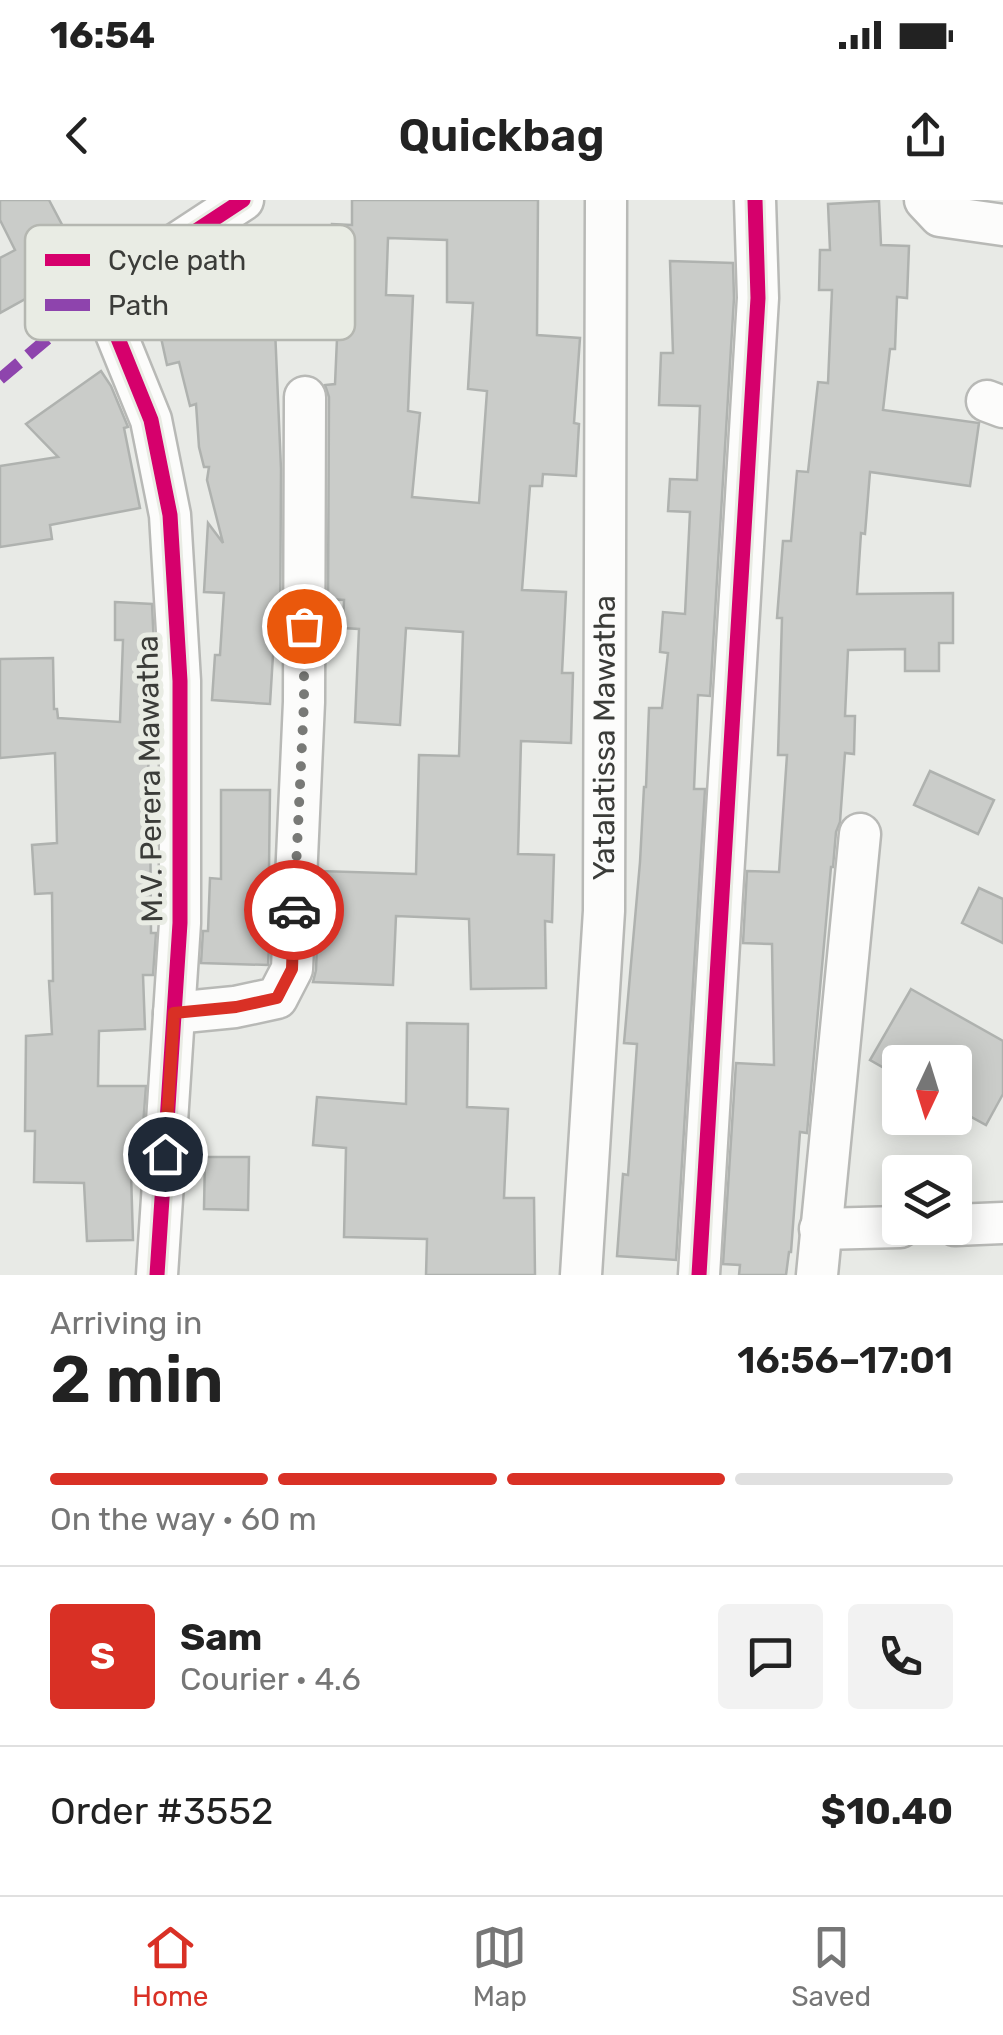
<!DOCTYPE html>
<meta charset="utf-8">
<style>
:root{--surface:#fff;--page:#f2f2f2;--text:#222;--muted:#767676;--line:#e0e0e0;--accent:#d93025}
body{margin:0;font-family:Rubik,sans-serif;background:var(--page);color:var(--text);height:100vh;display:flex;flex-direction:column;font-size:38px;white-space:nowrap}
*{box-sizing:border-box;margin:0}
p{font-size:32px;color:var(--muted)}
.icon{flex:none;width:55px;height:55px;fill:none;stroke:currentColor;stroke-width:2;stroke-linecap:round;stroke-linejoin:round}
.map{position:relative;height:1075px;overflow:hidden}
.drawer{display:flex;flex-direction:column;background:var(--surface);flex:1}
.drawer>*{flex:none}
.needle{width:65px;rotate:184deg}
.fabs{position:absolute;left:882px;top:845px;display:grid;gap:20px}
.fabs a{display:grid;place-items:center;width:90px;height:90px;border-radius:10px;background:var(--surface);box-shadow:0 5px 25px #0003;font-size:50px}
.pin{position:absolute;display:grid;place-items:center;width:85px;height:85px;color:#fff;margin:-42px;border:5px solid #fff;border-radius:50%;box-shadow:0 2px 10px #0007}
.courier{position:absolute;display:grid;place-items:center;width:100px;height:100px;margin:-50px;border:8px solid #d93025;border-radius:50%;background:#fff;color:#222;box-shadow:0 2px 12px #0007}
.head em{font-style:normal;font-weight:600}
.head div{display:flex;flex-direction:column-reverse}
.head{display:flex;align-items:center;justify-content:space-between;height:170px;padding:0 50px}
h1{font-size:65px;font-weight:600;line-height:75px}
.bar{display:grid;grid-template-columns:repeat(4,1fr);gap:15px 10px;align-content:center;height:120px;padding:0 50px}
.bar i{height:12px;border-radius:8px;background:var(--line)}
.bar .selected{background:var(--accent)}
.bar p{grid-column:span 4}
.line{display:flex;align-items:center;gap:25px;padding:0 50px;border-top:2px solid var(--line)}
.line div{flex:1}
.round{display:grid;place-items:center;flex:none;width:105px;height:105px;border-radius:10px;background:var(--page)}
.status{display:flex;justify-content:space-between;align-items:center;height:70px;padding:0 50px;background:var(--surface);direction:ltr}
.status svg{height:28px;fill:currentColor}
header{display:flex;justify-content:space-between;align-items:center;height:130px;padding:0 50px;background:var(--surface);font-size:45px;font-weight:600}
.dock{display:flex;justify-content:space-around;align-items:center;height:140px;border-top:2px solid var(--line);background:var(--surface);font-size:28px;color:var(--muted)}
.dock a{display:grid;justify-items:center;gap:5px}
.dock .selected{color:var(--accent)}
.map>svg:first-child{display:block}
.building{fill:#caccc9;stroke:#afb2af;stroke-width:2.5;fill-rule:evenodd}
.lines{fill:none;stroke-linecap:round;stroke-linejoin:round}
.minor-casing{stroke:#b8b9b6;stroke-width:45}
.minor{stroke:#fcfcfb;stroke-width:40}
.quiet{stroke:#8e44ad;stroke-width:12;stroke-dasharray:25 12;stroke-linecap:butt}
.cycleway-casing{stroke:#e9ece4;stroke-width:21}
.cycleway{stroke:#d6006c;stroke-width:15}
.done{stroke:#787976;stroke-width:10;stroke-dasharray:0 18}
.route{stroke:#d93025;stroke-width:12}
.labels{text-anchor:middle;stroke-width:10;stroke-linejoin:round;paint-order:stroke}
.street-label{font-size:30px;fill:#3b3c39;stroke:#e9ece4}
.key{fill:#e9ece4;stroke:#b5b7b1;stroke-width:2.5}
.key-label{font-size:28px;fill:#3b3c39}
</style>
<div class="status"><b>16:54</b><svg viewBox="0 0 49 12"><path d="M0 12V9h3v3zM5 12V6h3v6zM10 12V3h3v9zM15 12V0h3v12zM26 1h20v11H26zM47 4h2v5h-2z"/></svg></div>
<header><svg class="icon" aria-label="back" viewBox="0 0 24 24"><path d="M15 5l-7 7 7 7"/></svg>Quickbag<svg class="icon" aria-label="share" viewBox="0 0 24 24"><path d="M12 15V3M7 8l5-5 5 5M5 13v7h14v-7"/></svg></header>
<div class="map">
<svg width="1003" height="1075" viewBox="0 0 1003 1075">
<rect width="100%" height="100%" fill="#e8eae6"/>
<!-- building -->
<g class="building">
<polygon points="0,0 49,0 87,72 49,92 47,87 0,113 0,58 15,50 0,20"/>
<path d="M352,0h186l-1,135 43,3 -6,85 5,1 -3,52 -33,-2 -1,12h-12l-8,104 44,2 -4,81h11l-2,70 -50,-2 -3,113 36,1 -2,67 -7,-1 1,67 -75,1 -2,-70 -73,-3 -3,69 -80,-3 3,-12 4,-99 96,3 3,-119 40,1 4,-124 -57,-4 -6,97 -45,-3 4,-93 -16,-1 1,-28 -16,-1 1,-202 -4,-12 10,-1 5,-114h-10l2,-46 20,1zM388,38l59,2v62l26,1 -5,86 19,2 -8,112 -67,-6 8,-84 -12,-2 5,-115 -27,-1z"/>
<polygon points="879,1 881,45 909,46 907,98 897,97 895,149 890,149 883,210 979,223 970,286 870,272 865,334 861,333 857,394 953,393 953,443 939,443 939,471 905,471 905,449 848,450 845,516 855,516 854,554 845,553 840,622 836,632 833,667 831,667 807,933 800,932 791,1052 789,1052 786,1075 739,1075 740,1065 723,1064 736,863 774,865 772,744 743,743 747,671 779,672 787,555 778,555 782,418 777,418 783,341 791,341 797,271 808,272 818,182 828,183 832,90 819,90 820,50 830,50 828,4"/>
<polygon points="670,61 733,63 734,98 710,496 698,495 694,589 705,589 676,1060 617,1056 623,974 628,975 637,844 624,843 640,662 644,587 646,587 649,508 662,508 668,453 660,452 663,412 685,414 690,312 668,311 670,279 697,280 700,206 659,205 661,153 673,153"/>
<polygon points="273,82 281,269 280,456 273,455 270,504 212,500 215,455 220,455 224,393 204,392 208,323 223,343 207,280 209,267 204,267 199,247 196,204 190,206 179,162 167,165 153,101 220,86 219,84"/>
<polygon points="101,171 111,186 128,227 124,228 140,308 50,325 52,339 0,347 0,266 58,257 26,224"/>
<polygon points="115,402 152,404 156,489 153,489 147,589 150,589 151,733 156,733 153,775 143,775 145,829 99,831 98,886 146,886 142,939 130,939 133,1040 87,1041 84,983 34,982 35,931 25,931 26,836 52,834 49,781 53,781 52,693 35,694 32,645 57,643 55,553 0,558 0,459 53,458 54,509 57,509 58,518 120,522 123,440 115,440"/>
<polygon points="930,571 994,600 978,634 914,605"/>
<polygon points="221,590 270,590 269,669 273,669 268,765 201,763 203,731 208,731 210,678 221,679"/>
<polygon points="979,688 1003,699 1003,743 962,723"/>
<polygon points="911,789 1003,841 1003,894 986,925 955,908 955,862 900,862 900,877 870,860"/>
<polygon points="407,823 468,824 467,907 508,909 504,998 534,998 535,1075 426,1075 427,1039 344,1037 346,948 313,945 317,897 406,904"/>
<polygon points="205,957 249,957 248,1010 204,1009"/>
</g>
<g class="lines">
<!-- minor casing -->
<g class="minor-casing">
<g id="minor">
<polyline points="925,0 940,16 1003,25"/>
<polyline points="987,201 1003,207"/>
<polyline points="174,813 235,807 277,798 292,769 304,502 305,197"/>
<polyline points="955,1025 1003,1023"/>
<polyline points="820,1029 900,1027"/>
<polyline points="157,1075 180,723 180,481 170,315 151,220 100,94 243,0"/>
<path id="s1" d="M581,1075l23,-364 2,-711"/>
<polyline points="699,1075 758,98 755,0"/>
<polyline points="817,1075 860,634"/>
</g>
</g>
<!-- minor -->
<use href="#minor" class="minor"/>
<!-- quiet -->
<polyline class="quiet" points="0,179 100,94"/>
<!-- cycleway casing -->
<g class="cycleway-casing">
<g id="cycleway">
<polyline points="157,1075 180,723 180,481 170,315 151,220 100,94 243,0"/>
<polyline points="699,1075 758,98 755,0"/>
</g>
</g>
<!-- cycleway -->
<use href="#cycleway" class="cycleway"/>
</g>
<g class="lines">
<!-- done -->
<polyline class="done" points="294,710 304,502 304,426"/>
<!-- route -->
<polyline class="route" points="165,954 174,813 236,807 277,798 292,769 294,710"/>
</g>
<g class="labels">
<!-- street labels -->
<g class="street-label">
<text dy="10" stroke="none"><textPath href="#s1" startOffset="538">Yatalatissa Mawatha</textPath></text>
<text transform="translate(150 579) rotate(-91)" y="10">M.V. Perera Mawatha</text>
</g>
</g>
<!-- legend -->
<rect x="25" y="25" width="330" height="115" rx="15" class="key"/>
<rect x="45" y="54" width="45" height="12" fill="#d6006c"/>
<rect x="45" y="99" width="45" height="12" fill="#8e44ad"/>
<g class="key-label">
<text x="108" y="70">Cycle path</text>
<text x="108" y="115">Path</text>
</g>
</svg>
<div class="fabs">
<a><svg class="needle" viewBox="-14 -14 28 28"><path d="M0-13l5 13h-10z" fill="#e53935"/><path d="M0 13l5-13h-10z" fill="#767676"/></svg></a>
<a><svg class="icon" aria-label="layers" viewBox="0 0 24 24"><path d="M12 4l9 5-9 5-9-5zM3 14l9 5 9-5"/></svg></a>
</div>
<div class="pin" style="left:304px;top:426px;background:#ea580c"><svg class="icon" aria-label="bag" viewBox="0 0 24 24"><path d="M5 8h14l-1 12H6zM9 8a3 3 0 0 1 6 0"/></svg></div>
<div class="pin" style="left:165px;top:954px;background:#1f2937"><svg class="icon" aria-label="home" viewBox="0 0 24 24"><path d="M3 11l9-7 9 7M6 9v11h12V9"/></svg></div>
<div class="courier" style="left:294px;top:710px"><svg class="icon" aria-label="car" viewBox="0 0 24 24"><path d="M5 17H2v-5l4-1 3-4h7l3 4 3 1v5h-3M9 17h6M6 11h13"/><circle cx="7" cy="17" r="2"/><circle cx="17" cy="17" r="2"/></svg></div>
</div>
<section class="drawer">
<div class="head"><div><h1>2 min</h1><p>Arriving in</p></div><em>16:56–17:01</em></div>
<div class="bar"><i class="selected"></i><i class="selected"></i><i class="selected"></i><i></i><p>On the way · 60 m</p></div>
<div class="line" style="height:180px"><b class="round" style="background:var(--accent);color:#fff">S</b><div><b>Sam</b><p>Courier · 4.6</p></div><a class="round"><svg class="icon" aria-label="chat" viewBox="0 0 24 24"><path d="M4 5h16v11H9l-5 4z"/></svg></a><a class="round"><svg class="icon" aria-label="phone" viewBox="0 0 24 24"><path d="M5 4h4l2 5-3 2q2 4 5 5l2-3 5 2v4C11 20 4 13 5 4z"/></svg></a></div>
<div class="line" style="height:130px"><div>Order #3552</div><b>$10.40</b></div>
</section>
<nav class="dock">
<a class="selected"><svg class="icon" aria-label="home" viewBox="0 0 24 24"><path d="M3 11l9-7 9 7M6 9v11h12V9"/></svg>Home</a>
<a><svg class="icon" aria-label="map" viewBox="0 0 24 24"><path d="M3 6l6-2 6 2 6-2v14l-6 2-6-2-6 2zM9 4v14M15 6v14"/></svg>Map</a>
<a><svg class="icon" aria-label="saved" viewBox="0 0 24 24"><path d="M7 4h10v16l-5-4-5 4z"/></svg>Saved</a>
</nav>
